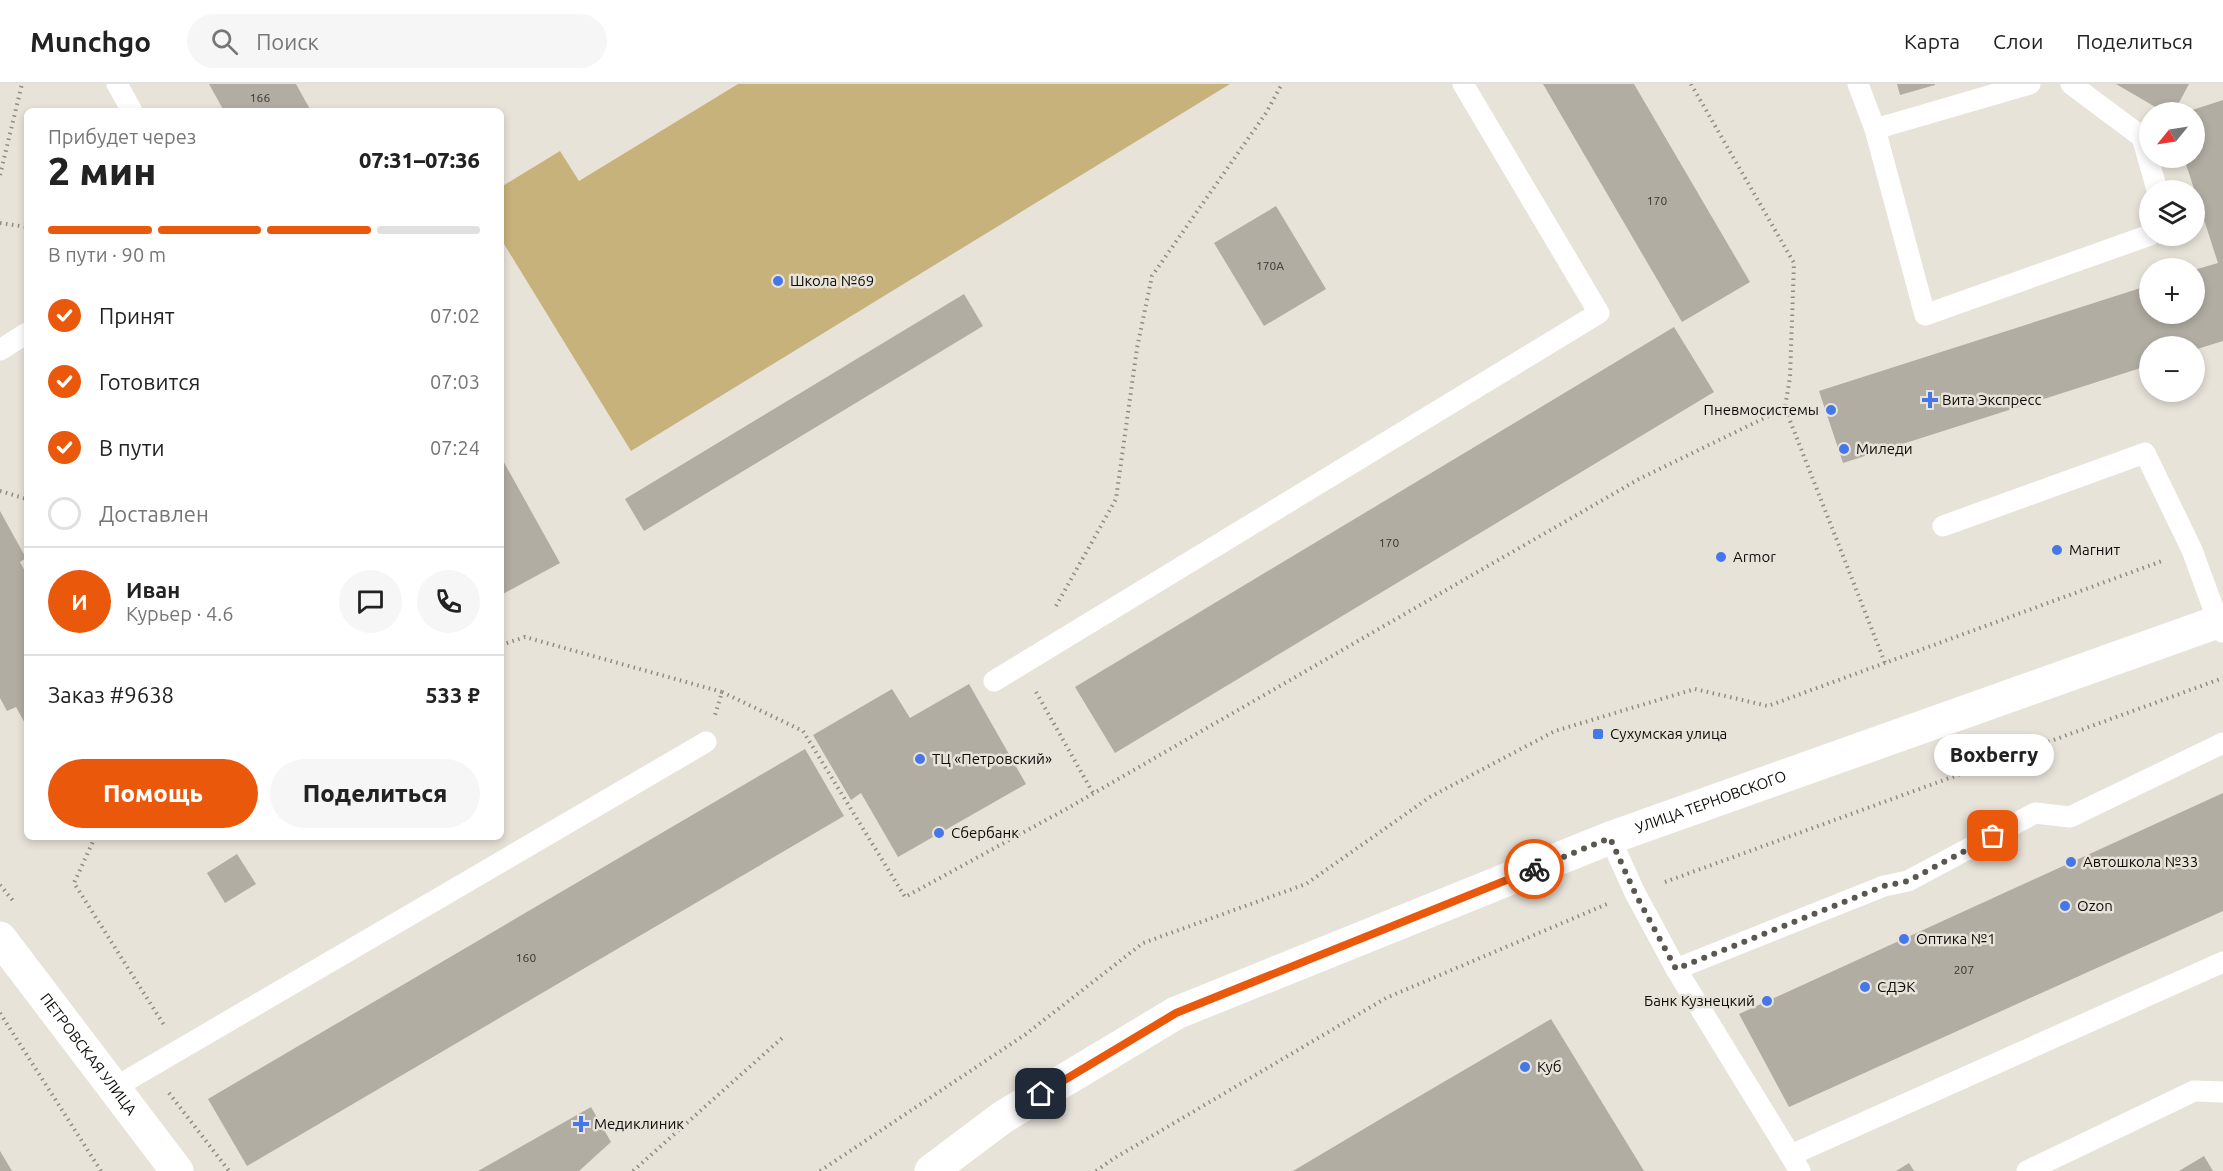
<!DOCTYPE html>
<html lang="ru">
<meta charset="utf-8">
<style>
:root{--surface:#fff;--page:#f6f6f6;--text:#222;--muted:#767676;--line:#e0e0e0;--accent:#ea580c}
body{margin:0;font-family:Ubuntu,sans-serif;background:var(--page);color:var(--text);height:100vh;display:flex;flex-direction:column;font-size:22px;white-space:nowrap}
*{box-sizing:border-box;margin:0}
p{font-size:20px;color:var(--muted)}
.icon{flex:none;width:33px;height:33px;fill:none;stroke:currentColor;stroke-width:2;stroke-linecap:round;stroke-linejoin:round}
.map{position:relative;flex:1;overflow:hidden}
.side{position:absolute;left:24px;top:24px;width:480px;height:732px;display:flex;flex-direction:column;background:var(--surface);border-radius:9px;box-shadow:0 3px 9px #0003}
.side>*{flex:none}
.needle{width:39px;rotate:240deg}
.buttons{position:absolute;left:2139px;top:18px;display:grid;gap:12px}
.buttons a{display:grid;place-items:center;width:66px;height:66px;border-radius:50%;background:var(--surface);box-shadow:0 3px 9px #0003;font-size:30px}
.pin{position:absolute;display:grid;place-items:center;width:51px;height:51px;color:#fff;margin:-26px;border-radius:12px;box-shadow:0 3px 9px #0006}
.courier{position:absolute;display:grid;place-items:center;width:60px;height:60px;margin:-30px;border:4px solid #ea580c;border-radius:50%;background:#fff;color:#222;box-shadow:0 2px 8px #0007}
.bubble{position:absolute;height:42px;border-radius:21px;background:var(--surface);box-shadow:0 3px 9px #0003;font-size:20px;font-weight:800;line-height:42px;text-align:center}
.headline em{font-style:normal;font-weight:800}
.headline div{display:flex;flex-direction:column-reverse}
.headline{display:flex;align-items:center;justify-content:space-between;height:102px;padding:0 24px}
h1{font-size:39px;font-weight:800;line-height:45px}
.bar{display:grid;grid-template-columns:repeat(4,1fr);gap:9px 6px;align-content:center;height:72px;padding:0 24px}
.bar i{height:8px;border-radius:4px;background:var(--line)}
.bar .current{background:var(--accent)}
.bar p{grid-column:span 4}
.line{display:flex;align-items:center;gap:15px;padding:0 24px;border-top:2px solid var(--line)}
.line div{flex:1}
.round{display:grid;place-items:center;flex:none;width:63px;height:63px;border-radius:32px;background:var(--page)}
ol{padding:0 24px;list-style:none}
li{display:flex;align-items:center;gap:18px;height:66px}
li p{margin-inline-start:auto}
li .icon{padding:6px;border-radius:50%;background:var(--accent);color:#fff;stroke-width:4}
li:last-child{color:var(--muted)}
li i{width:33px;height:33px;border:3px solid var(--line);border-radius:50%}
.cta{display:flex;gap:12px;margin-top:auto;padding:12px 24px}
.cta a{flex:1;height:69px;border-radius:36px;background:var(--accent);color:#fff;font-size:24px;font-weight:800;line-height:69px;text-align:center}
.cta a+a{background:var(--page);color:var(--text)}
header{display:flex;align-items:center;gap:36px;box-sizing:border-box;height:84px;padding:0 30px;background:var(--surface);border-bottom:2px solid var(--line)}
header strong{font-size:28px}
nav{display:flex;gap:33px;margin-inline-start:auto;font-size:21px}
.search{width:420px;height:54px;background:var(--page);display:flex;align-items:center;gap:15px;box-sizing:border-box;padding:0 21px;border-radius:33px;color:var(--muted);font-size:22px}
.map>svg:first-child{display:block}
.green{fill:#c8b27b}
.building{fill:#b1ada3}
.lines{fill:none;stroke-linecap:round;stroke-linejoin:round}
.path{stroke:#8f8c84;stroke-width:4;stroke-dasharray:1.5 4.5;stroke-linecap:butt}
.lane{stroke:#fff;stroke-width:21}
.secondary{stroke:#fff;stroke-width:33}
.primary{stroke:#fff;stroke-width:33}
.done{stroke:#5a5751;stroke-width:6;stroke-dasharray:0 10.8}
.route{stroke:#ea580c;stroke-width:8}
.poi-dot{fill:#4677e8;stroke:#e8e3d9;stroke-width:2}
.labels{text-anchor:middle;stroke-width:5;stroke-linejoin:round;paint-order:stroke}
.number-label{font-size:12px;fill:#36342f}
.poi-label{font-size:15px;fill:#0d0c08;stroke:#e8e3d9;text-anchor:start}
.street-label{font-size:15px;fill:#0d0c08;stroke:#e8e3d9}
</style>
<header>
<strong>Munchgo</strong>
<div class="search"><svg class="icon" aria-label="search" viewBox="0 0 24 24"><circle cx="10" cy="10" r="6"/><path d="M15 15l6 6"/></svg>Поиск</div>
<nav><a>Карта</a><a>Слои</a><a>Поделиться</a></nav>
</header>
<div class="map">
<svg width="2223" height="1087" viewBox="0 0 2223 1087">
<rect width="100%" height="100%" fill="#e8e3d9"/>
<!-- green -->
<polygon class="green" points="738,0 1230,0 631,367 501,155 501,103 560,67 579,97"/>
<!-- building -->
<g class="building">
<polygon points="209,0 296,0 311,27 224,27"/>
<polygon points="1543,0 1634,0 1750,198 1682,238"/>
<polygon points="1897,0 1935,0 1935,1 1900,11"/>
<polygon points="2116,0 2189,0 2174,28 2164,28"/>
<polygon points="2223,16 2223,257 2194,266 2194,262 2150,262 2150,281 1843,379 1819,307 2150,201 2150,230 2194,230 2194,186 2218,179 2184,74 2194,74 2194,28 2186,28"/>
<polygon points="1276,122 1326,205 1264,242 1214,159"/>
<polygon points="964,210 983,242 644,447 625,415"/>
<polygon points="1674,243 1714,308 1115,669 1075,603"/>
<polygon points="501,373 560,479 501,511"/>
<polygon points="0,427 26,474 20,478 27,491 27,643 16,623 7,627 0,614"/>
<polygon points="969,600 1026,700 898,773 861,709 851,716 813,651 892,605 910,634"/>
<polygon points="805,665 844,732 247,1082 208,1015"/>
<polygon points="2223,709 2223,827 1789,1023 1739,930"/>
<polygon points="237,770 256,800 225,819 207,789"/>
<polygon points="1551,935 1644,1087 1293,1087 1389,1030"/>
<polygon points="591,1023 611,1058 579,1087 478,1087"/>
<polygon points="0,1067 12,1087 0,1087"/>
<polygon points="2204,1072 2213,1087 2179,1087"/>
<polygon points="1909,1079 1914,1087 1896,1087"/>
</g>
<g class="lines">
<!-- path -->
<g class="path">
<polyline points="1691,0 1794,179 1790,293 1785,324 1885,579"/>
<polyline points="0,91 22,0"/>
<polyline points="0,139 27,143"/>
<polyline points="0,407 27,415"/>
<polyline points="1056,522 1116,415 1137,264 1152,192 1266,29 1282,0"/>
<polyline points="501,561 525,553 722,608 715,631"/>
<polyline points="722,608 803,647 905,813 1068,724 1639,395 1785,324"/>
<polyline points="1036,608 1093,709"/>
<polyline points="95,753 74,799 164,941"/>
<polyline points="1665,798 2223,594"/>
<polyline points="0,801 15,819"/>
<polyline points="0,929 101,1087"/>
<polyline points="169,1009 229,1087"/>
<polyline points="633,1087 782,954"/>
<polyline points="820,1087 1026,950 1143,859 1306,800 1430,713 1555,647 1695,605 1768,622 2162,477"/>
<polyline points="1096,1087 1113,1075 1386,914 1607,820"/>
</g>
<!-- lane -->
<g class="lane">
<polyline points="117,0 132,27"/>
<polyline points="1858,0 1875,45 1925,231 2150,151"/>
<polyline points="2071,0 2142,53 2157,106"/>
<polyline points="1875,45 2030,0"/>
<polyline points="0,266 27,249"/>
<polyline points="1943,442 2145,369 2192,466 2222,548"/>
<polyline points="994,597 1599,229 1463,0"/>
<polyline points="1610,754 1635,809 1676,885 1800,1087"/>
<polyline points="1676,885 1884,802 1908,797 2035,729 2070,733 2223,659"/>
<polyline points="114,1004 706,658"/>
<polyline points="1791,1071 2223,878"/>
<polyline points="2027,1087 2194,1007 2223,1008"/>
</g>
<!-- secondary -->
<path class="secondary" id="s1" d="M0,854l177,233"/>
<!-- primary -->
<path class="primary" id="s2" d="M931,1087l72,-54 173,-104 434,-175 613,-218"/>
</g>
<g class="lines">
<!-- done -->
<polyline class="done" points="1534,785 1610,754 1635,809 1676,885 1884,802 1908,797 1993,752"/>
<!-- route -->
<polyline class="route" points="1041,1010 1176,929 1534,785"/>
</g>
<!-- markers -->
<g class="poi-dot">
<circle cx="778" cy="197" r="6"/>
<path d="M1927 307h6v6h6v6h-6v6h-6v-6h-6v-6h6z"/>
<circle cx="1831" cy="326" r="6"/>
<circle cx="1844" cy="365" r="6"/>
<circle cx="2057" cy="466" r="6"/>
<circle cx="1721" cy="473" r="6"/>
<rect x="1592" y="644" width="12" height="12" rx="3"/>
<circle cx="920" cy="675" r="6"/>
<circle cx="939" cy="749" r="6"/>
<circle cx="2071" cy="778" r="6"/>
<circle cx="2065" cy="822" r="6"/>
<circle cx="1904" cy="855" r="6"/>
<circle cx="1865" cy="903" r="6"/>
<circle cx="1767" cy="917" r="6"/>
<circle cx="1525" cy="983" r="6"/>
<path d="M578 1031h6v6h6v6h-6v6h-6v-6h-6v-6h6z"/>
</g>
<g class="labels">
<!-- number labels -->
<g class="number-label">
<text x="260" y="18">166</text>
<text x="1657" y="121">170</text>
<text x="1270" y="186">170А</text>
<text x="1389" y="463">170</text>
<text x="526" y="878">160</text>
<text x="1964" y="890">207</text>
</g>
<!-- poi labels -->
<g class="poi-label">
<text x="790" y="202">Школа №69</text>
<text x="1942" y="321">Вита Экспресс</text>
<text x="1819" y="331" text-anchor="end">Пневмосистемы</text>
<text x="1856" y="370">Миледи</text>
<text x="2069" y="471">Магнит</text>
<text x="1733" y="478">Armor</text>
<text x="1610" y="655">Сухумская улица</text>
<text x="932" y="680">ТЦ «Петровский»</text>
<text x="951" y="754">Сбербанк</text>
<text x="2083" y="783">Автошкола №33</text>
<text x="2077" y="827">Ozon</text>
<text x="1916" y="860">Оптика №1</text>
<text x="1877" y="908">СДЭК</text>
<text x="1755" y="922" text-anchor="end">Банк Кузнецкий</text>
<text x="1537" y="988">Куб</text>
<text x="594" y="1045">Медиклиник</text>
</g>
<!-- street labels -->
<g class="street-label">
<text dy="5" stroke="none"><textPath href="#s2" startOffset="867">УЛИЦА ТЕРНОВСКОГО</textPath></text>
<text dy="5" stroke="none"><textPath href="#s1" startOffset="146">ПЕТРОВСКАЯ УЛИЦА</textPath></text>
</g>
</g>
</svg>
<div class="buttons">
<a><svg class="needle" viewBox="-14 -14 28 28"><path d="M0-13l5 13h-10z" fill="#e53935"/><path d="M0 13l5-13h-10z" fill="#767676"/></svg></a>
<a><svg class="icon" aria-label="layers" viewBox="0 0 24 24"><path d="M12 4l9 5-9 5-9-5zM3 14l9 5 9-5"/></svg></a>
<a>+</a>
<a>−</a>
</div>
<div class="pin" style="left:1993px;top:752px;background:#ea580c"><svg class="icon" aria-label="bag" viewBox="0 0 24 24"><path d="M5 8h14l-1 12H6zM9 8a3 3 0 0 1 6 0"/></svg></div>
<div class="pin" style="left:1041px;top:1010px;background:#1f2937"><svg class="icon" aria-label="home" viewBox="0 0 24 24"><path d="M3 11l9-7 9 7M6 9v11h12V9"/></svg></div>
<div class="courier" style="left:1534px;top:785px"><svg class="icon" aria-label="bike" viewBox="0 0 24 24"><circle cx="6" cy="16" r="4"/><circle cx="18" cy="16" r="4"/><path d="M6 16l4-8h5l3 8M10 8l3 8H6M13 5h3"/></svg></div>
<div class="bubble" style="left:1934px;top:650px;width:120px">Boxberry</div>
<section class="side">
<div class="headline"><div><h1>2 мин</h1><p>Прибудет через</p></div><em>07:31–07:36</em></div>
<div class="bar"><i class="current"></i><i class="current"></i><i class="current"></i><i></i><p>В пути · 90 m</p></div>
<ol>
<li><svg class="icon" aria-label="check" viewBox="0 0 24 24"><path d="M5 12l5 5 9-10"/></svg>Принят<p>07:02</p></li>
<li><svg class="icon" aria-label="check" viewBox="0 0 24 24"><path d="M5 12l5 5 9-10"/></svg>Готовится<p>07:03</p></li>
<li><svg class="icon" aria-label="check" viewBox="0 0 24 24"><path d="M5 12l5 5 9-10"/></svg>В пути<p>07:24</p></li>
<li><i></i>Доставлен</li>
</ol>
<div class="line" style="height:108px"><b class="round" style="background:var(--accent);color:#fff">И</b><div><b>Иван</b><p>Курьер · 4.6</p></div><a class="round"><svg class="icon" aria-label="chat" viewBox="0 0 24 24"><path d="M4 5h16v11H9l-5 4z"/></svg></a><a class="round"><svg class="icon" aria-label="phone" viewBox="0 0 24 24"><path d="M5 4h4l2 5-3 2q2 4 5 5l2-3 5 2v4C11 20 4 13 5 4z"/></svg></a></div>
<div class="line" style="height:78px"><div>Заказ #9638</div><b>533 ₽</b></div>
<div class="cta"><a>Помощь</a><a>Поделиться</a></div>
</section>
</div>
